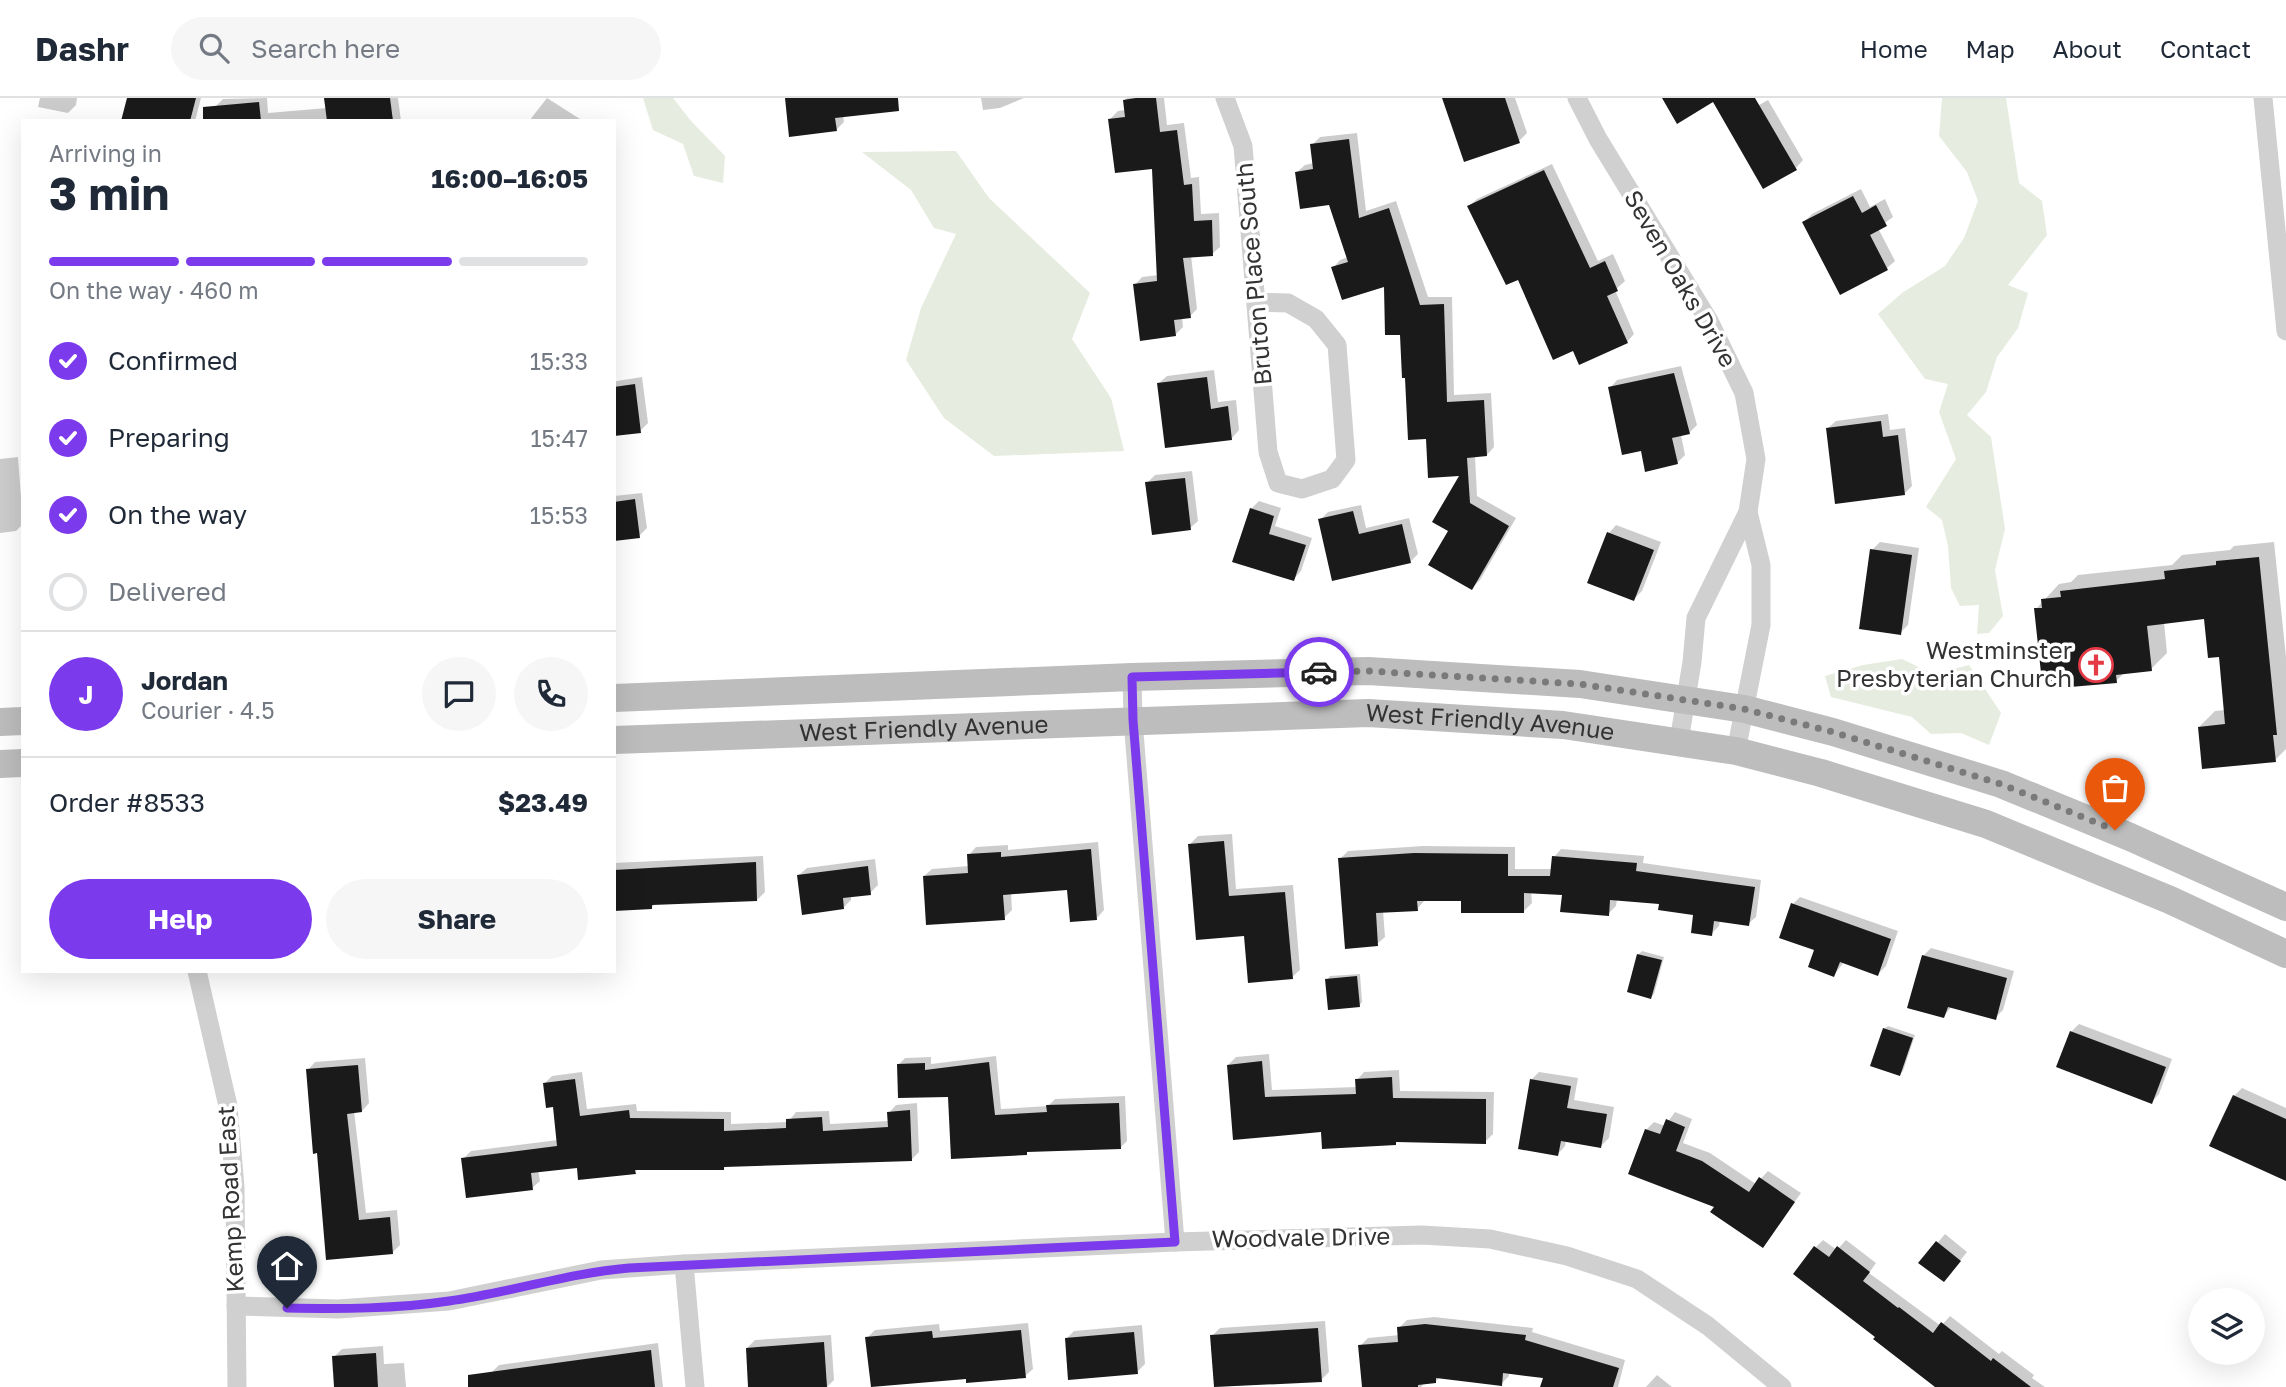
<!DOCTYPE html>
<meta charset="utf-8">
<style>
:root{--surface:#fff;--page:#f6f6f7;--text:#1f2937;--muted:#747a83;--line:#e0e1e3;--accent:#7c3aed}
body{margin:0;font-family:"Golos Text",sans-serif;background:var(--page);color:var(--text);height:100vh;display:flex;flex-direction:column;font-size:26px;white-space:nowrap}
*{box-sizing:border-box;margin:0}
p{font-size:23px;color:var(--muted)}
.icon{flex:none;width:38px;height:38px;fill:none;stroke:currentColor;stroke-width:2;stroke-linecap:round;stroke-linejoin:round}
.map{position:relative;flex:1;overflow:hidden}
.panel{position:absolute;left:21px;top:21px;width:595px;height:854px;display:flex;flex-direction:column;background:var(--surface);border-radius:0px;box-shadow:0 7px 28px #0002}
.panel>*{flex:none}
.tools{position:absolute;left:2188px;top:1190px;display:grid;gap:14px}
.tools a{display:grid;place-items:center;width:77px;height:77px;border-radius:50%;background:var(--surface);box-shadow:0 7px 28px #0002;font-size:35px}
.pin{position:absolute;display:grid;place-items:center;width:60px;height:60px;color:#fff;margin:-72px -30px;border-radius:50% 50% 50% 0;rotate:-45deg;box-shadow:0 0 7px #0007}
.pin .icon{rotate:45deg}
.courier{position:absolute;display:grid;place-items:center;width:70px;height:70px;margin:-35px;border:5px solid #7c3aed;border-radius:50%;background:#fff;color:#222;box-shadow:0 2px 9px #0007}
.head em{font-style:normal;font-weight:700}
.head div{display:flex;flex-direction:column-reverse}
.head{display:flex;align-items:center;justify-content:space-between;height:119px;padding:0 28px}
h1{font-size:46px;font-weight:700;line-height:52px}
.bar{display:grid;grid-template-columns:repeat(4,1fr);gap:10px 7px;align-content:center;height:84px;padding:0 28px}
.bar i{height:9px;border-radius:5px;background:var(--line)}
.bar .active{background:var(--accent)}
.bar p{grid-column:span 4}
.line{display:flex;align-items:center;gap:18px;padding:0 28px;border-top:2px solid var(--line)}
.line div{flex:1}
.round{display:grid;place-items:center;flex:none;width:74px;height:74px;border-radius:37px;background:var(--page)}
ol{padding:0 28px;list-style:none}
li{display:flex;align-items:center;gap:21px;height:77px}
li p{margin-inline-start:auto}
li .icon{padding:7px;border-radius:50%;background:var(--accent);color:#fff;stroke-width:4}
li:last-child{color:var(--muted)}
li i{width:38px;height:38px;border:4px solid var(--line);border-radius:50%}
.primary-button{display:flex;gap:14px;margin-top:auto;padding:14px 28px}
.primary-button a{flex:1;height:80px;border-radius:42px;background:var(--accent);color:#fff;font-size:28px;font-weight:700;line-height:80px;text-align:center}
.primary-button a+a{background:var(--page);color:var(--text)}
header{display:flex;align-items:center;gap:42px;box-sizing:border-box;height:98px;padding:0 35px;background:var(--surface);border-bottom:2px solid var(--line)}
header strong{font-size:33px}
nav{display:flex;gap:38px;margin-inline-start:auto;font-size:24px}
.search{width:490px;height:63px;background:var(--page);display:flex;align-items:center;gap:18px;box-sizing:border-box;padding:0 24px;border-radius:38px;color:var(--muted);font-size:26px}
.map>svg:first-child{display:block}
.green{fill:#e6ecdf}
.shadow{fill:#0003}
.building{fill:#1a1a1a}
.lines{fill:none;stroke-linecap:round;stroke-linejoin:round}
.street{stroke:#d0d0d0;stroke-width:19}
.secondary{stroke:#bdbdbd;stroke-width:28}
.done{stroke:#7a7a7a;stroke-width:7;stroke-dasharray:0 12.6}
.route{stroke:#7c3aed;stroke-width:9}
.labels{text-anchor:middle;stroke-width:7;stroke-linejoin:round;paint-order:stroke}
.street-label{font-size:24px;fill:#333;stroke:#fff}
.poi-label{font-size:24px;fill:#333;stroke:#fff;text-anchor:end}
</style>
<header>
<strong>Dashr</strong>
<div class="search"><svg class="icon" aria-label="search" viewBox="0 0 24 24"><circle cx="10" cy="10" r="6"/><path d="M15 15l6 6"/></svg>Search here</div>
<nav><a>Home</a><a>Map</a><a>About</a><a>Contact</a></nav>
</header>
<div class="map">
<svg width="2286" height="1289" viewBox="0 0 2286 1289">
<rect width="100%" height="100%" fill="#fff"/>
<!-- green -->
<g class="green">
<polygon points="643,0 673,0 691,23 725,58 723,85 694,78 683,46 653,32"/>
<polygon points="1942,0 2006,0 2019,85 2042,103 2047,137 2008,187 2028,195 2018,230 1997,259 1986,294 1967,317 1991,339 2005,431 1995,472 2003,518 1989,535 1977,536 1979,507 1960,508 1951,490 1948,448 1942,422 1926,409 1956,361 1939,314 1948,286 1925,281 1878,216 1902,195 1945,168 1964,140 1978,103 1967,74 1939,38"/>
<polygon points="956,53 989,100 1090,195 1072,241 1111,300 1124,353 994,358 944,320 906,262 921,210 956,136 934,130 911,92 862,54"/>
<polygon points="1902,561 1933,576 1969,567 2001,615 1989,647 1961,635 1931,636 1912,619 1831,599 1825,578 1863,567"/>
</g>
<!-- shadow -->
<g class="shadow">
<polygon points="40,0 77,0 76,7 68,15 38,9"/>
<polygon points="129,0 201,0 195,23 123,23"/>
<polygon points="267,0 268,15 327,10 326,0 398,0 401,23 216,23 215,9 223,1"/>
<polygon points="547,0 580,21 579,23 529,23"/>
<polygon points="787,0 875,0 843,17 844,24 836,32"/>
<polygon points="981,0 1024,0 1000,10 983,12"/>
<polygon points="1127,0 1164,0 1167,27 1184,25 1191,80 1199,79 1201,116 1219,115 1220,149 1212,156 1191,157 1197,211 1190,218 1182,219 1183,229 1175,237 1135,187 1142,179 1159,177 1154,69 1110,21 1118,13 1126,12 1125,2"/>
<polygon points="1444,0 1515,0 1527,35 1519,43 1465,62"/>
<polygon points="1664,0 1745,0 1752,11 1768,2 1803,62 1796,70 1714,1"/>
<polygon points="1357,35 1366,113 1396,103 1428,199 1452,199 1454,297 1491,295 1494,349 1487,357 1475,358 1477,398 1516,420 1480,482 1472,490 1450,432 1462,376 1427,339 1402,235 1385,186 1333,170 1340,162 1348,159 1331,106 1297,74 1305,67 1314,65 1312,47 1320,39"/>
<polygon points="1552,66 1598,163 1613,156 1625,183 1615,192 1634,236 1627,244 1574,251 1519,179 1469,108 1477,101"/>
<polygon points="1861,91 1870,109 1885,101 1893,119 1878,130 1895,163 1887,170 1841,194 1804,124 1812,116"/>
<polygon points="1681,268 1697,327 1689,335 1681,337 1685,357 1677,365 1642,351 1610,290 1617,282"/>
<polygon points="1214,272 1218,304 1236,302 1239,332 1232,340 1159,285 1167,278"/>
<polygon points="642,279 648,325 640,333 614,332 614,285 617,283"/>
<polygon points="1888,316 1890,332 1905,330 1912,388 1904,396 1828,330 1836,323"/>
<polygon points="18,359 23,426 16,433 0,435 0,361"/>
<polygon points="1192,373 1198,423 1190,430 1147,385 1155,377"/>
<polygon points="642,395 647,430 639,438 614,441 614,398"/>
<polygon points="1259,403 1281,410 1275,428 1312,440 1301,473 1294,481 1251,411"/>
<polygon points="1361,407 1366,430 1409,420 1418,456 1410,464 1320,422 1328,414"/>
<polygon points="1616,427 1661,444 1642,493 1634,501 1589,484 1609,435"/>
<polygon points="1880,444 1919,450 1908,527 1900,535 1872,452"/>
<polygon points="2274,444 2286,559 2286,651 2275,662 2199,629 2215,613 2226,612 2220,557 2205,520 2164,524 2167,555 2151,571 2125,574 2116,583 2071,580 2036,511 2059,486 2071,484 2078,477 2172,467 2182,457 2230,452 2234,448"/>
<polygon points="1232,736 1236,791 1293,787 1300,872 1292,879 1245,836 1190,746 1198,738"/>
<polygon points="1098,744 1104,812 1097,820 1068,790 1011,795 1012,812 1004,820 924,778 932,771 969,768 969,757 976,749 1008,747 1008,752"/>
<polygon points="1423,748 1515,749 1515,771 1553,771 1554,759 1561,751 1644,758 1643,765 1761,782 1756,819 1748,826 1720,822 1719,828 1711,836 1695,815 1661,804 1617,801 1616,808 1608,816 1564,796 1531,794 1532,805 1524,813 1462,802 1425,802 1417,811 1383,813 1385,839 1377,846 1340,761 1348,753"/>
<polygon points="763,758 765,794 757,802 656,805 651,810 614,811 614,765"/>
<polygon points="875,761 878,787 870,795 851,798 851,802 843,810 799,777 807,770"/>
<polygon points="1800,799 1898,833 1886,868 1878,876 1844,864 1834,877 1816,851 1793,806"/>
<polygon points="1931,850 2014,873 2003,912 1995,920 1952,908 1944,918 1923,858"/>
<polygon points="1642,853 1664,859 1654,896 1651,899 1629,893 1639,856"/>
<polygon points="1360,876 1362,904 1359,908 1327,882 1330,878"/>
<polygon points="2079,926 2172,961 2159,996 2152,1004 2071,934"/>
<polygon points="1888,928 1915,937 1903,973 1900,976 1884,931"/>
<polygon points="1269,956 1272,992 1357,989 1357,982 1364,974 1399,972 1400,993 1494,994 1493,1036 1485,1044 1398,1043 1395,1045 1322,1032 1235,1040 1228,967 1236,959"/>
<polygon points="996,958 1001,1011 1048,1008 1055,1001 1125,998 1127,1043 1120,1050 1029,1052 1026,1055 949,998 898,967 905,960 931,959 931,966"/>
<polygon points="365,960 369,1005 362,1013 354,1013 366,1115 397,1112 400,1147 392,1155 328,1160 319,1054 308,972 315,964"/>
<polygon points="582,974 587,1011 636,1006 637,1013 731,1014 731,1026 788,1024 796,1014 829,1013 830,1026 889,1023 889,1015 896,1007 917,1005 919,1054 912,1061 726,1068 723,1071 638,1070 635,1074 578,1068 538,1072 540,1083 532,1090 463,1061 471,1053 558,1042 554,1007 544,986 552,978"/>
<polygon points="1539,974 1578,980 1574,1002 1614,1009 1609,1040 1601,1048 1566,1042 1565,1048 1558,1056 1531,982"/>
<polygon points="2242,990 2286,1010 2286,1081 2234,998"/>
<polygon points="1675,1014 1692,1021 1683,1045 1710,1055 1756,1086 1768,1073 1801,1095 1763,1148 1717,1108 1646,1032 1654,1024 1665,1028"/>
<polygon points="1945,1136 1967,1154 1951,1174 1921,1165"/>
<polygon points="1823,1142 1837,1152 1846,1142 1876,1165 1869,1175 1941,1228 1950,1218 1999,1256 2002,1253 2034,1277 2032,1280 2045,1289 1937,1289 1878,1238 1816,1149"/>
<polygon points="1434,1219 1533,1230 1532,1234 1625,1262 1618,1289 1542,1289 1545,1279 1509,1274 1509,1278 1501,1286 1440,1279 1436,1283 1425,1284 1421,1289 1364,1289 1360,1248 1368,1240 1400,1237 1399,1230 1407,1222"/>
<polygon points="1325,1223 1329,1274 1321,1282 1216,1289 1212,1238 1220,1230"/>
<polygon points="1028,1225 1033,1271 1025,1278 967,1280 867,1240 875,1232 939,1226 940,1233"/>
<polygon points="1142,1227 1145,1266 1137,1274 1066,1241 1074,1233"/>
<polygon points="831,1237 834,1282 827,1289 750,1289 747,1250 755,1242"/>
<polygon points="658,1245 663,1289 493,1289 491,1275 499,1267"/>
<polygon points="383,1248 384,1266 404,1265 406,1289 336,1289 334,1259 342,1251"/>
<polygon points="1657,1277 1672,1289 1646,1289"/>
</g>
<!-- building -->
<g class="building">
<polygon points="127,0 196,0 190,23 121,23"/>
<polygon points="324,0 390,0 393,23 327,23"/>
<polygon points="785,0 898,0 899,13 835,20 837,33 789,39"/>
<polygon points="1136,0 1156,0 1160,34 1177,32 1184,87 1192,86 1194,123 1212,122 1213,158 1183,160 1191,220 1174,222 1176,238 1140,243 1133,186 1157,183 1152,71 1115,75 1108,21 1125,19 1123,2"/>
<polygon points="1442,0 1505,0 1520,45 1464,64"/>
<polygon points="1662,0 1755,0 1797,72 1763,91 1713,4 1677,26"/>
<polygon points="259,4 261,23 203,23 203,9"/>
<polygon points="1349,41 1359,120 1389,110 1420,207 1444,206 1447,304 1484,302 1487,358 1467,360 1470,405 1509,428 1472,492 1428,467 1448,433 1432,424 1459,378 1428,380 1426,341 1408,342 1405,280 1402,280 1400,237 1385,237 1384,189 1342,202 1331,169 1348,164 1329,107 1300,111 1295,74 1313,71 1310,46"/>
<polygon points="1544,72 1590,170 1605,163 1618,193 1607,198 1628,245 1579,267 1573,253 1553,262 1518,182 1506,187 1467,108"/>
<polygon points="1853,98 1862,115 1876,107 1887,128 1870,137 1888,172 1840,197 1802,124"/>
<polygon points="1674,275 1690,336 1672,340 1678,366 1645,374 1641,353 1622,357 1608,289"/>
<polygon points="1207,279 1211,311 1228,308 1232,342 1165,350 1157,285"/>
<polygon points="635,286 641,335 614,338 614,289"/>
<polygon points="1881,323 1883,339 1898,337 1905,397 1835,406 1826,330"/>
<polygon points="1185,380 1191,432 1152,437 1145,384"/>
<polygon points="635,401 640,440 614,443 614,404"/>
<polygon points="1250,410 1274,418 1269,436 1306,447 1294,483 1232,464"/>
<polygon points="1353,413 1359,436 1402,426 1411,465 1332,483 1318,421"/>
<polygon points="1607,434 1654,452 1634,503 1587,485"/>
<polygon points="1870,451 1912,457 1901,537 1859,531"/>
<polygon points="2259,459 2277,637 2273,637 2276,664 2202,671 2198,629 2225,626 2219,559 2208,560 2204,521 2147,528 2152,573 2116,577 2117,585 2070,589 2070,582 2050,584 2049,575 2041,575 2034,510 2042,510 2041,501 2061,499 2060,493 2165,481 2164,473 2216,467 2216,463"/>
<polygon points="1224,743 1229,798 1285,794 1293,881 1248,885 1244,838 1196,842 1188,746"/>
<polygon points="1091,751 1097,822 1070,824 1067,792 1003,797 1005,822 926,827 923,778 968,775 967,756 1001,754 1001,759"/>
<polygon points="1414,755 1508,756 1508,778 1550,778 1552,758 1637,765 1636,773 1755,789 1749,828 1714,823 1712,838 1691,835 1693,817 1658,812 1659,806 1610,802 1609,818 1560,814 1562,797 1524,795 1524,815 1461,815 1461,803 1417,803 1418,813 1376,815 1378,848 1345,851 1338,760"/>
<polygon points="756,764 757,803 652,807 652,811 614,813 614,772"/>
<polygon points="868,768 871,797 843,800 844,811 802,817 797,777"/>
<polygon points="1791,805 1891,841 1878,878 1840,864 1834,879 1808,869 1814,852 1779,840"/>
<polygon points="1637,856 1662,862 1651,901 1627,894"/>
<polygon points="1922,857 2007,880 1996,922 1948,909 1944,920 1907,910"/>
<polygon points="1357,878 1360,909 1328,912 1325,881"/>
<polygon points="1883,930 1913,940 1900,978 1870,968"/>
<polygon points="2070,933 2166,969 2152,1006 2056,969"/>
<polygon points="1262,963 1265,999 1356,996 1355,981 1392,979 1393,1000 1486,1001 1486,1046 1396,1044 1396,1047 1322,1051 1321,1034 1233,1042 1227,967"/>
<polygon points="989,964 995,1017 1047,1014 1046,1007 1119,1005 1121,1051 1027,1054 1027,1057 951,1061 948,999 898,1000 897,966 925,965 925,972"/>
<polygon points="358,967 362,1014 347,1016 359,1122 390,1119 393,1156 326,1162 317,1055 313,1056 306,971"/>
<polygon points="575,981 580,1018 629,1012 630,1020 724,1021 724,1033 786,1030 786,1021 822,1019 823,1033 888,1029 887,1014 910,1012 912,1063 724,1069 724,1072 635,1072 636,1076 578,1082 577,1070 531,1075 533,1092 466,1100 461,1060 557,1048 553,1009 546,1010 543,985"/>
<polygon points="1530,981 1571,988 1567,1010 1607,1016 1601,1050 1561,1043 1558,1058 1518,1051"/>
<polygon points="2233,997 2286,1021 2286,1083 2209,1048"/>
<polygon points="1666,1021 1685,1029 1676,1053 1702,1063 1749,1094 1759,1079 1795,1104 1763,1150 1710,1114 1714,1109 1628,1076 1645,1031 1660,1036"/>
<polygon points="1936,1143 1961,1163 1944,1184 1918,1165"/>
<polygon points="1814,1148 1829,1159 1837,1148 1870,1174 1863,1183 1898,1210 1899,1209 1933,1235 1941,1224 1991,1263 1993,1260 2031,1289 1935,1289 1873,1241 1875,1239 1793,1176"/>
<polygon points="1425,1226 1526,1237 1525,1242 1619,1270 1613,1289 1540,1289 1543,1280 1503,1275 1502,1288 1436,1280 1436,1285 1418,1287 1418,1289 1362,1289 1358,1247 1398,1244 1397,1229"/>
<polygon points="1318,1230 1322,1284 1214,1289 1210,1237"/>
<polygon points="1021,1232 1026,1280 966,1285 966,1281 871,1289 865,1239 932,1233 933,1240"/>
<polygon points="1134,1234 1138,1276 1068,1282 1065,1240"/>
<polygon points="824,1244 827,1289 748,1289 746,1250"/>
<polygon points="651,1252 655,1289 468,1289 468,1277"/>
<polygon points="376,1255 378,1289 334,1289 332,1258"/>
</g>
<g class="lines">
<!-- street -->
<g class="street">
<polyline points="1225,0 1243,48 1268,354 1278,385 1302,391 1332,381 1346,362 1337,247 1316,221 1288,205 1256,204"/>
<polyline points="1577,0 1598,41 1709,223 1744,295 1756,361 1748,414 1696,520 1692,564 1679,643"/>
<polyline points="2263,0 2286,233"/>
<polyline points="1132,579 1133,622 1175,1144"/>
<polyline points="1736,653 1761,527 1761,467 1748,414"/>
<polyline points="197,873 228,1008 235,1089 237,1289"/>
<polyline points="684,1166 695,1289"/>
<polyline points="236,1208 338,1211 449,1203 601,1172 684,1166 1175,1144 1422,1137 1490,1141 1567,1158 1637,1181 1708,1228 1782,1289"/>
</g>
<!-- secondary -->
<g class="secondary">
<polyline points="614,600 1132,579 1368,573 1580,586 1744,611 1833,634 2001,686 2130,739 2286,809"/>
<polyline points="0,624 23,623"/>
<path id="s1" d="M614,642l754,-27 195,12 173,26 85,22 165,51 184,76 116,54"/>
<polyline points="0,666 23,665"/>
</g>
</g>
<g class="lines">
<!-- done -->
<polyline class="done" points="1319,574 1368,573 1580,586 1744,611 1833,634 2001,686 2115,732"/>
<!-- route -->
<path class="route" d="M287,1210c54,1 109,1 162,-7 60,-8 119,-28 180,-33l546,-26 -42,-522 -1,-43 187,-5"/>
</g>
<!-- icons -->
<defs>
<g id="church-ring" transform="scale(1.75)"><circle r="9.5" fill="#fff" stroke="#e63946" stroke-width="1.5"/><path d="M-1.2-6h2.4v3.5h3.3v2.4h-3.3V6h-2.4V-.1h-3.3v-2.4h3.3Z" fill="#e63946"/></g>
</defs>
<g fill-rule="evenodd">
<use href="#church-ring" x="2096" y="567"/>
</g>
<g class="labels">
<!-- street labels -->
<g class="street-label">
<text transform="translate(1254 176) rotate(-95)" y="8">Bruton Place South</text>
<text transform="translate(1680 181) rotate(60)" y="8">Seven Oaks Drive</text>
<text dy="8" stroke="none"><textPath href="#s1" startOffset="877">West Friendly Avenue</textPath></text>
<text dy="8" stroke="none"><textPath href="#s1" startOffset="310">West Friendly Avenue</textPath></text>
<text transform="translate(231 1101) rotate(-93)" y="8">Kemp Road East</text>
<text transform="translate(1301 1140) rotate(-1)" y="8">Woodvale Drive</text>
</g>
<!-- poi labels -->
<g class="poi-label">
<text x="2072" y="561">Westminster<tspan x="2072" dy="28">Presbyterian Church</tspan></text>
</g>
</g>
</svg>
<div class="tools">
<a><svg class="icon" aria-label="layers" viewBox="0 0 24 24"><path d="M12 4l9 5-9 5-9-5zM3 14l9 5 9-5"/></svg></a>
</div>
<div class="pin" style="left:2115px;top:732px;background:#ea580c"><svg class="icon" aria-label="bag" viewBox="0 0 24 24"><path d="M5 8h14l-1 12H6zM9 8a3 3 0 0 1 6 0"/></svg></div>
<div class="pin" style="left:287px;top:1210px;background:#1f2937"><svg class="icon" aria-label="home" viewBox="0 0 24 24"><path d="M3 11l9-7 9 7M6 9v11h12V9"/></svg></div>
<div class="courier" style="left:1319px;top:574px"><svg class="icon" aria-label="car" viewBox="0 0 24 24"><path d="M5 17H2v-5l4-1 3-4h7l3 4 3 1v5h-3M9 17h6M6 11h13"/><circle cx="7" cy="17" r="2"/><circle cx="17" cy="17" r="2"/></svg></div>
<section class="panel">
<div class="head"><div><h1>3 min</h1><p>Arriving in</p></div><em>16:00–16:05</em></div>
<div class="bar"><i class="active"></i><i class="active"></i><i class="active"></i><i></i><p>On the way · 460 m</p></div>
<ol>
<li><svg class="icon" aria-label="check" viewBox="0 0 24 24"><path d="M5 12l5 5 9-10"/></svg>Confirmed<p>15:33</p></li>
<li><svg class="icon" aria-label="check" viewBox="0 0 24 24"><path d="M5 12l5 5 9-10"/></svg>Preparing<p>15:47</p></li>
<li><svg class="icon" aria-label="check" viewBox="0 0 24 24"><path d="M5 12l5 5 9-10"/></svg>On the way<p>15:53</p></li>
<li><i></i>Delivered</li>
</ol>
<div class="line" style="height:126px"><b class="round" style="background:var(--accent);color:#fff">J</b><div><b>Jordan</b><p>Courier · 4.5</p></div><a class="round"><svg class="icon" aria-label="chat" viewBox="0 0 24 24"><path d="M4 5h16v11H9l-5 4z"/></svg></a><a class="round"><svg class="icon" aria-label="phone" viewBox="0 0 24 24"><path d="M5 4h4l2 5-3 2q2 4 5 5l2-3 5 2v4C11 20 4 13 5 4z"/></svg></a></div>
<div class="line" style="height:91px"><div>Order #8533</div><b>$23.49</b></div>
<div class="primary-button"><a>Help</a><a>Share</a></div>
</section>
</div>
